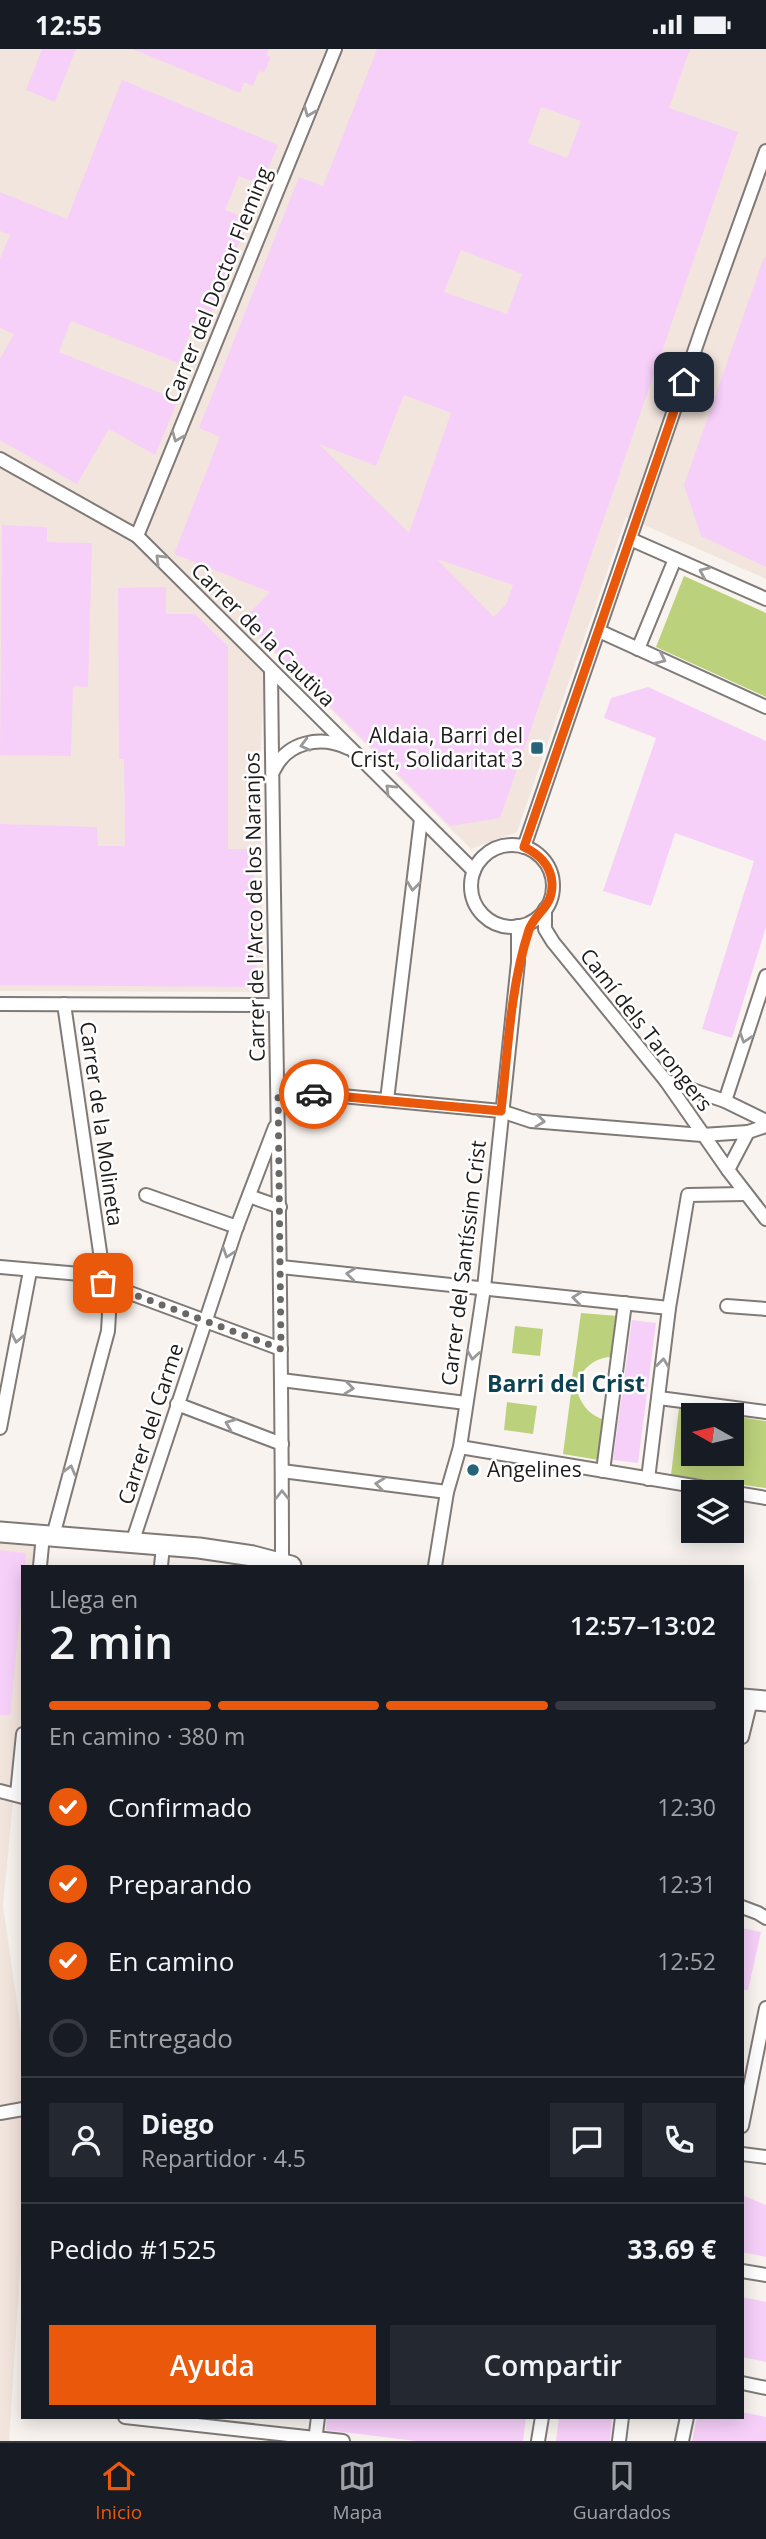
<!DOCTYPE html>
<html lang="es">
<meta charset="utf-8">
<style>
:root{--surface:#171b24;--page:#242831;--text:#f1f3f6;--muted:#9ea1a6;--line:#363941;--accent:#ea580c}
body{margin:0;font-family:"Open Sans",sans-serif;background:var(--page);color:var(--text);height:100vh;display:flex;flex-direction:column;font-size:26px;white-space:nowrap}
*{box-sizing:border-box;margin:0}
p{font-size:23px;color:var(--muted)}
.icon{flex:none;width:38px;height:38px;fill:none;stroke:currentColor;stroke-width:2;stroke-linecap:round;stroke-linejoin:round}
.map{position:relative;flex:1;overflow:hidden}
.drawer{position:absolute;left:21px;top:1516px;width:723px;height:854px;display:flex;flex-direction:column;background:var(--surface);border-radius:0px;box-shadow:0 4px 18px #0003}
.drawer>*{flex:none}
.needle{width:46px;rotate:278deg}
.buttons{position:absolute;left:681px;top:1354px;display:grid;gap:14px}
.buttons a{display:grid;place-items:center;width:63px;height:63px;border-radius:0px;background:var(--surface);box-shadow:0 4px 18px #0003;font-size:35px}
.pin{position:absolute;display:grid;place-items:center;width:60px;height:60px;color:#fff;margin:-30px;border-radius:14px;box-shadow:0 4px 10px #0006}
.courier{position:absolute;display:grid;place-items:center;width:70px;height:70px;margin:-35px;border:5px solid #ea580c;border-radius:50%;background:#fff;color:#222;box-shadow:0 2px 9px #0007}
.summary em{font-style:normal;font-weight:600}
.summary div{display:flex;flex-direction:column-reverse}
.summary{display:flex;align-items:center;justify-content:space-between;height:119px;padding:0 28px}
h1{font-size:46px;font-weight:600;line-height:52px}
.bar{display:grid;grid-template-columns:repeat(4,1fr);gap:10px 7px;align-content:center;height:84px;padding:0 28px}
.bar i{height:9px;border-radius:5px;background:var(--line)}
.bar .selected{background:var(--accent)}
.bar p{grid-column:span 4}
.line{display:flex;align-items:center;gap:18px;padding:0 28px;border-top:2px solid var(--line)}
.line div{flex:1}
.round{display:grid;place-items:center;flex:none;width:74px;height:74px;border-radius:0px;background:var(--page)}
ol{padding:0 28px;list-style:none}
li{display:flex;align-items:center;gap:21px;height:77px}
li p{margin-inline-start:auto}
li .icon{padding:7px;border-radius:50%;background:var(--accent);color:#fff;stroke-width:4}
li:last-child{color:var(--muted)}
li i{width:38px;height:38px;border:4px solid var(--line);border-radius:50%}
.primary-button{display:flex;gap:14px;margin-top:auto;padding:14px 28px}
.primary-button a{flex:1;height:80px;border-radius:0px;background:var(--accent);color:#fff;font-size:28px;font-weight:600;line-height:80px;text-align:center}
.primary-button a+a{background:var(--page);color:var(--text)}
.status{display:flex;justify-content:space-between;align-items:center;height:49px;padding:0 35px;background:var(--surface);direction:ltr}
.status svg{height:19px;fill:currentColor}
.dock{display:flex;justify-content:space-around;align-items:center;height:98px;border-top:2px solid var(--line);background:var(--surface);font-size:19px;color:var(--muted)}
.dock a{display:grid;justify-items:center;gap:4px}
.dock .selected{color:var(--accent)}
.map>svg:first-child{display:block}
.built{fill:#f2e5dd}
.green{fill:#bcd17b;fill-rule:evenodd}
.building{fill:#f7d0f9;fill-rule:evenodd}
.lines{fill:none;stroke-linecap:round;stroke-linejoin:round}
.street-casing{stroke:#7f7a77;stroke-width:16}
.secondary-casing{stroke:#7f7a77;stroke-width:23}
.street{stroke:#fff;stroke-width:12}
.secondary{stroke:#fff;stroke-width:19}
.oneway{stroke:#9a9998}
.done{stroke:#6a6765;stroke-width:7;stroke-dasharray:0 12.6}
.route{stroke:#ea580c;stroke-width:9}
.poi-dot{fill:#246378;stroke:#fff;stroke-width:2.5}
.labels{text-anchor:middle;stroke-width:5;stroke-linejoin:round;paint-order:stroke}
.street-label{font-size:21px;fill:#1e1c1b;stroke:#fff}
.poi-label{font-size:21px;fill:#1e1c1b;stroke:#fff;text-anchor:end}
.neighbourhood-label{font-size:23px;font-weight:bold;fill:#0c4252;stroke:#fff}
</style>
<div class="status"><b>12:55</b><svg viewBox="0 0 49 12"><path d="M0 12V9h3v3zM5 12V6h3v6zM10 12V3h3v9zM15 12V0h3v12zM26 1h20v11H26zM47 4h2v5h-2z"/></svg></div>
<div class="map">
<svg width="766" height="2392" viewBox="0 0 766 2392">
<rect width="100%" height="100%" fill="#f8f3ef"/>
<!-- built -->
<g class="built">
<polygon points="0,0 766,0 766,530 626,468 517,783 471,800 266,596 260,712 264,943 0,942"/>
<polygon points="0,1476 39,1480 35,1517 23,1517 23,1648 3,1857 23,1995 23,2175 9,2392 0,2392"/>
</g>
<!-- green -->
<g class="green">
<polygon points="684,527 766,564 766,648 656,598"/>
<path d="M581,1264l37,3 -5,41c-16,0 -27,8 -35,22l-6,-1z"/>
<polygon points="515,1277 543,1280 540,1307 512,1304"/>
<path d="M571,1344l7,1c5,13 13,22 27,26l-6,40 -36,-6z"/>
<polygon points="507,1353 537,1357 533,1385 504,1381"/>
<path d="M679,1359l87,13v67l-95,-13zM693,1367h39v38h-39z"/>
</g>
<!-- building -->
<g class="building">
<polygon points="42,0 76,0 55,53 26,41"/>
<polygon points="132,0 268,0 266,6 271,8 264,24 259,22 253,37 244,33 240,44"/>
<path d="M377,0h313l-21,59 69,24 -238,686 -50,8 -207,-206 27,-28 -96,-38 46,-117 -21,-9 100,-251 24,9zM541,58l40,14 -14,37 -39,-15zM461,201l61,24 -15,40 -63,-22zM404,346l47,18 -42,120 -90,-89 57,22zM437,510l76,26 -6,18 -13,14z"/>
<polygon points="122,31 278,96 261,136 239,127 225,161 249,170 210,266 199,262 178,314 71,272 59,303 178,351 155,406 109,380 77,435 0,391 0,310 14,285 0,279 0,210 10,186 0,182 0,143 67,170"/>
<polygon points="764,208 766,209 766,518 701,487 684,436"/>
<polygon points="2,476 47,478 47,493 92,494 88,638 73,637 71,707 0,706"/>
<polygon points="166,538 166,565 195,565 228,597 228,800 254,800 257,938 0,936 0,775 97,778 98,797 125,797 124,710 119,710 118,539"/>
<polygon points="648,638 766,692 766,878 732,989 702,980 754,812 675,784 651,857 603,842 656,689 604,669 611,649"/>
<polygon points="632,1271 656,1274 638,1414 613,1411"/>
<polygon points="0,1501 26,1504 10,1666 0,1666"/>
<polygon points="742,1879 761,1883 748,1941 742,1941"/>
<polygon points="742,2146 766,2156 766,2208 742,2203"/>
<polygon points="742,2248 766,2253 766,2313 742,2308"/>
<polygon points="742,2363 766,2368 766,2392 692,2392 697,2368 742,2368"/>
<polygon points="327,2368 526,2368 523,2392 416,2392 326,2381"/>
<polygon points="559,2368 612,2368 610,2392 556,2392"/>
</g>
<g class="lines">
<!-- street casing -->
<g class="street-casing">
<g id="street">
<polyline points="0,410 137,487 474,822"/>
<polyline points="137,487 335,0"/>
<polyline points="630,490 766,550"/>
<polyline points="599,582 766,658"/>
<polyline points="638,600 675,510"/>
<path d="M271,621c3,298 11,596 11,893"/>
<path d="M274,721c13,-28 46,-35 74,-22"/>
<circle cx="512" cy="837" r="41"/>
<polyline points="524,798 702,280 766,102"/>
<polyline points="545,860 545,880 553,893 666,1032 728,1121 766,1170"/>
<polyline points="0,955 274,956"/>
<polyline points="666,1032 725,1052 766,1072"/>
<polyline points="278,1041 501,1062 531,1072 702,1086 748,1083"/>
<polyline points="387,1051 421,770"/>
<polyline points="725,1052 766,927"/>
<polyline points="728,1121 748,1083 766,1077"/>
<polyline points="146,1146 237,1178"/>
<polyline points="249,1147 280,1158"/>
<polyline points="0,1218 103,1227"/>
<polyline points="281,1218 669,1259"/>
<polyline points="103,1234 281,1300"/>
<polyline points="727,1257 766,1260"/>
<polyline points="281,1331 466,1354"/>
<polyline points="659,1349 766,1363"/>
<polyline points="177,1355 282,1395"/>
<polyline points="0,1379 30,1222"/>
<polyline points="460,1398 766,1449"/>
<polyline points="282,1422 447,1443"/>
<polyline points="603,1422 625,1254"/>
<polyline points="648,1430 669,1259 688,1146 745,1145"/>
<polyline points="53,1487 108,1282 109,1265 64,955"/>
<polyline points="132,1494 236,1180 275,1078"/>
<polyline points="40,1517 43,1486"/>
<polyline points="161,1517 163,1497"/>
<polyline points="435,1517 447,1443 460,1398 484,1239 518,913 518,877"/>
<polyline points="742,1688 751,1651"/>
<polyline points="0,1742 23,1748"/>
<polyline points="17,1745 23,1685"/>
<polyline points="742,1858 758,1864 766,1869"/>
<polyline points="0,2064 23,2060"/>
<polyline points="742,2077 766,1959"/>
<polyline points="742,2105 766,2108"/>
<polyline points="742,2222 766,2226"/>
<polyline points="742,2334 766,2339"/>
<polyline points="125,2368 343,2392"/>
<polyline points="315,2392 318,2368"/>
<polyline points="538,2392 542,2368"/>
<polyline points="619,2392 622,2368"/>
<polyline points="682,2392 687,2368"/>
</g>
</g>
<!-- secondary casing -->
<g class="secondary-casing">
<g id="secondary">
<polyline points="0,1483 199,1499 253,1507 291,1517"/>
<polyline points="742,1650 766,1652"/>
</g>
</g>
<!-- street -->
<use href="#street" class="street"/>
<!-- secondary -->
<use href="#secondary" class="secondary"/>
</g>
<!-- one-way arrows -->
<defs><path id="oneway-chevron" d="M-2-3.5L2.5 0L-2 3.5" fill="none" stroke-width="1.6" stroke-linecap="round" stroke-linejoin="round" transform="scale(1.75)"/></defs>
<g class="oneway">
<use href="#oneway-chevron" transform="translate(309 63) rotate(112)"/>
<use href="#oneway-chevron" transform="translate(177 388) rotate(112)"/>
<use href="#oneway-chevron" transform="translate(160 510) rotate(-135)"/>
<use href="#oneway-chevron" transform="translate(704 523) rotate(-156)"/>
<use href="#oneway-chevron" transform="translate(661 610) rotate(25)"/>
<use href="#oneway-chevron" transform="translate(305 696) rotate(166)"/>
<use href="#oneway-chevron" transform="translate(390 740) rotate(-135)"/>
<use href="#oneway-chevron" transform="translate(413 837) rotate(97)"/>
<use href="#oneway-chevron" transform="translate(745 989) rotate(108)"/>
<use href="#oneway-chevron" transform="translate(540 1072) rotate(7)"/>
<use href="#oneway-chevron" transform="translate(228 1204) rotate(109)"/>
<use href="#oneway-chevron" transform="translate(351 1225) rotate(-174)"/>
<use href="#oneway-chevron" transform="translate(577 1249) rotate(-174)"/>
<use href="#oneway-chevron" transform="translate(17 1289) rotate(101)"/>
<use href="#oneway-chevron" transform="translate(473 1306) rotate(99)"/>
<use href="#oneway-chevron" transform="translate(663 1314) rotate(-83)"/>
<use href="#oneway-chevron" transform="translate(349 1339) rotate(7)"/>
<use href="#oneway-chevron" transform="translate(230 1375) rotate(-159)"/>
<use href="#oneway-chevron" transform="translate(70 1421) rotate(-75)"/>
<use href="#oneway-chevron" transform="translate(380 1435) rotate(-173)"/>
<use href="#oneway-chevron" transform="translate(282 1446) rotate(-90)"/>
</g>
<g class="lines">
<!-- done -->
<polyline class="done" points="103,1234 281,1300 278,1041 314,1045"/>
<!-- route -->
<path class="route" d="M314,1045l187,17c7,-60 9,-123 28,-181 6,-18 24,-22 23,-47 -1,-17 -13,-29 -28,-36l160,-465"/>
</g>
<!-- markers -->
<g class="poi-dot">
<rect x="530" y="692" width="14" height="14" rx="3.5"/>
<circle cx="473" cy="1421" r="7"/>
</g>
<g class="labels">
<!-- street labels -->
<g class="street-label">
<text transform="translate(218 236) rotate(-68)" y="7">Carrer del Doctor Fleming</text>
<text transform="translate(263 586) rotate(45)" y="7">Carrer de la Cautiva</text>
<text transform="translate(255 858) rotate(-91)" y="7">Carrer de l'Arco de los Naranjos</text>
<text transform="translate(646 981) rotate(52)" y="7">Camí dels Tarongers</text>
<text transform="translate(101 1075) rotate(82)" y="7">Carrer de la Molineta</text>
<text transform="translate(464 1214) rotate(-83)" y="7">Carrer del Santíssim Crist</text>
<text transform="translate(151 1375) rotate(-72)" y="7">Carrer del Carme</text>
</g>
<!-- poi labels -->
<g class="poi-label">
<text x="523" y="694">Aldaia, Barri del<tspan x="523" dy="24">Crist, Solidaritat 3</tspan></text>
<text x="487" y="1428" text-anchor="start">Angelines</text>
</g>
<!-- neighbourhood labels -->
<g class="neighbourhood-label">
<text x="566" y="1343">Barri del Crist</text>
</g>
</g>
</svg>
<div class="buttons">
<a><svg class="needle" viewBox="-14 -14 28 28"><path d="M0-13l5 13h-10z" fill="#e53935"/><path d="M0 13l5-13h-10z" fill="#9ea1a6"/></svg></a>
<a><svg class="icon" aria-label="layers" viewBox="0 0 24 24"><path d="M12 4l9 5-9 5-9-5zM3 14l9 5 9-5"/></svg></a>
</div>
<div class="pin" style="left:103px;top:1234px;background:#ea580c"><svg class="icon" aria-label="bag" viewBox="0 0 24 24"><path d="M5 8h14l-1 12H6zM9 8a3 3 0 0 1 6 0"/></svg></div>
<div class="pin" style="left:684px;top:333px;background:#1f2937"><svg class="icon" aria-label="home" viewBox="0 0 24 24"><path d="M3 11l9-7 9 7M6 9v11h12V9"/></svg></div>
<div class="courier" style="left:314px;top:1045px"><svg class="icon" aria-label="car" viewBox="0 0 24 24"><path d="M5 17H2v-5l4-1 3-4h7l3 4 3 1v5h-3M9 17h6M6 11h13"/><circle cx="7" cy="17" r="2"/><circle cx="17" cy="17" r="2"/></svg></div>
<section class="drawer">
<div class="summary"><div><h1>2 min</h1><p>Llega en</p></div><em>12:57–13:02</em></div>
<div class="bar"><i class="selected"></i><i class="selected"></i><i class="selected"></i><i></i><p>En camino · 380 m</p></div>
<ol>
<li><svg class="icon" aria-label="check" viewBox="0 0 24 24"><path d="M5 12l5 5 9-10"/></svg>Confirmado<p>12:30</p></li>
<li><svg class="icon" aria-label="check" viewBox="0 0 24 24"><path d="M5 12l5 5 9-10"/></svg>Preparando<p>12:31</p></li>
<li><svg class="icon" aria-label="check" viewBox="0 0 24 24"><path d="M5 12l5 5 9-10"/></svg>En camino<p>12:52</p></li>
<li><i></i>Entregado</li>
</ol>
<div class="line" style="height:126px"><a class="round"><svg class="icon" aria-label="person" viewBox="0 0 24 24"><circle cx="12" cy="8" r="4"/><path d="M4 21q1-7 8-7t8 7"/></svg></a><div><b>Diego</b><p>Repartidor · 4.5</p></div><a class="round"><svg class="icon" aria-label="chat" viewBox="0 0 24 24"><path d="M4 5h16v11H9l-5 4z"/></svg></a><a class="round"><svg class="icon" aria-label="phone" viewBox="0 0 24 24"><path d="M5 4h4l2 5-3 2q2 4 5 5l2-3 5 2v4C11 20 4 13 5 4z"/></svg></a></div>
<div class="line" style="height:91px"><div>Pedido #1525</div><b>33.69 €</b></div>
<div class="primary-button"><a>Ayuda</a><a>Compartir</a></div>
</section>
</div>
<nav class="dock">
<a class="selected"><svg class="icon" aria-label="home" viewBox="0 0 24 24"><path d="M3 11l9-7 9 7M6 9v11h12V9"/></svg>Inicio</a>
<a><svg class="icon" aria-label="map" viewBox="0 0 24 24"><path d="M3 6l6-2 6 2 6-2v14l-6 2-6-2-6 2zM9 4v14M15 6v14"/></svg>Mapa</a>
<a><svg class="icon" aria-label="saved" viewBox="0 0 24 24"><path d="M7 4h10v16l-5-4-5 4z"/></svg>Guardados</a>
</nav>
